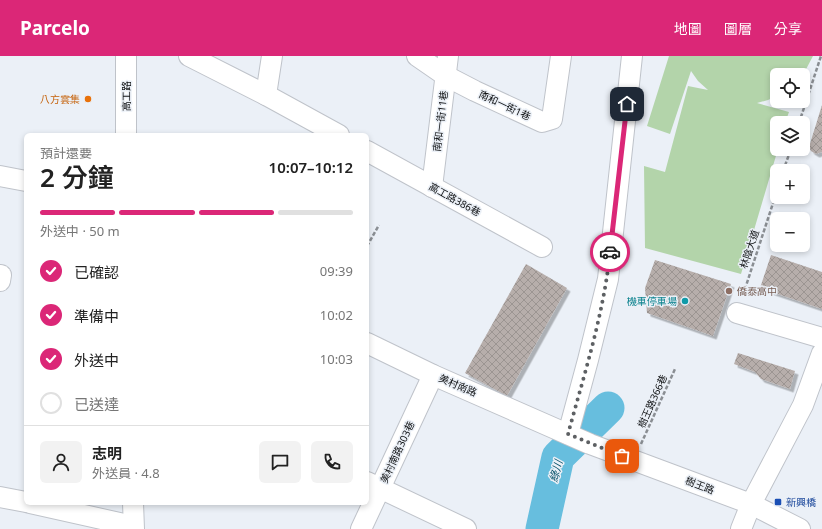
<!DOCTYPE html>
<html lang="zh-TW">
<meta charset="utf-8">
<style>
:root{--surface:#fff;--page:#f2f2f2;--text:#222;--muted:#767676;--line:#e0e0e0;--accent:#db2777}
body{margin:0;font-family:"Noto Sans","Noto Sans TC",sans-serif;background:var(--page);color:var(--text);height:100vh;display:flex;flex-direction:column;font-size:15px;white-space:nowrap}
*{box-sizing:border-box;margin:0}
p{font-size:13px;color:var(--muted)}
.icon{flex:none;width:22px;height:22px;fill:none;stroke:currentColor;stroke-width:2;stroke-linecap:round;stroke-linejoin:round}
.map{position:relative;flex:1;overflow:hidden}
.drawer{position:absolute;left:24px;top:77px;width:345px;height:372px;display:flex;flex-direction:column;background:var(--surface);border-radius:6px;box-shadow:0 2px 6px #0003}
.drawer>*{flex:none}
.controls{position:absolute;left:770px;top:12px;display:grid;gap:8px}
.controls a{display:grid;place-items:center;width:40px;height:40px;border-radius:6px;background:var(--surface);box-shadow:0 2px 6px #0003;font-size:20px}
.pin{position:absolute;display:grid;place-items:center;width:34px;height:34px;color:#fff;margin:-17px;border-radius:8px;box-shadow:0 2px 6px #0006}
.courier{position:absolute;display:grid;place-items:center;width:40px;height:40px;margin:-20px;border:3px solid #db2777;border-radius:50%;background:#fff;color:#222;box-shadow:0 1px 5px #0007}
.overview em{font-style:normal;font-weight:600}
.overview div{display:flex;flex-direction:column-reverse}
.overview{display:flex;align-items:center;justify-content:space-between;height:68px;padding:0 16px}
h1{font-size:26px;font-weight:600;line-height:30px}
.bar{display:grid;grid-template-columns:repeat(4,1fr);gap:6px 4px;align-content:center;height:48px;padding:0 16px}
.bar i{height:5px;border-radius:3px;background:var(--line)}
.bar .current{background:var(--accent)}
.bar p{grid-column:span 4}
.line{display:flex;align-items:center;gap:10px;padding:0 16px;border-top:1px solid var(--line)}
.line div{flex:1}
.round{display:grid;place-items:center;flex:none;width:42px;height:42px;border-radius:6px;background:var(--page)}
ol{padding:0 16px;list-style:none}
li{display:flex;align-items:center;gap:12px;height:44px}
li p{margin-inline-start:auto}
li .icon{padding:4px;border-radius:50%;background:var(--accent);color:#fff;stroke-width:4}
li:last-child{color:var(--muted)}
li i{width:22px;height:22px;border:2px solid var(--line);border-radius:50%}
header{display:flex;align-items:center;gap:24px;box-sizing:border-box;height:56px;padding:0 20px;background:var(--accent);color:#fff}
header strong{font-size:19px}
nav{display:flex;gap:22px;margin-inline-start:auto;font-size:14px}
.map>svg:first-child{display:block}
.pitch{fill:#b3d4aa}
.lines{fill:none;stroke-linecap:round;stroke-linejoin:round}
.river{stroke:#67bede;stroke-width:33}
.building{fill:url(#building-cross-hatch);filter:url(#shadow)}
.minor-casing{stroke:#bfc3ca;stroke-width:22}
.path{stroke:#8a8e93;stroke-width:2.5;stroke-dasharray:4 2;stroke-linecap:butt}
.minor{stroke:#fff;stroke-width:20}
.done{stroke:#5d6063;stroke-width:4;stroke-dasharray:0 7.2}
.route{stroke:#db2777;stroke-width:5}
.food-dot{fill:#e8710a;stroke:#ebf0f7;stroke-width:1.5}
.education-dot{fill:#8d6e63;stroke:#ebf0f7;stroke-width:1.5}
.culture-dot{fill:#0f9aa8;stroke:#ebf0f7;stroke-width:1.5}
.transit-dot{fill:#1a4fb4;stroke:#ebf0f7;stroke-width:1.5}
.labels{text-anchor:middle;stroke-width:3;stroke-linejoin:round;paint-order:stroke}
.street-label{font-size:10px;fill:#101214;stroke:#ebf0f7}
.food-label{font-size:10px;fill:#c56008;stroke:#ebf0f7;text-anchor:end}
.education-label{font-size:10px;fill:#785e54;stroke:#ebf0f7;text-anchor:start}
.culture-label{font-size:10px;fill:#0d838f;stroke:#ebf0f7;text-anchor:end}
.transit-label{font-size:10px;fill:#164399;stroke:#ebf0f7;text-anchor:start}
.water-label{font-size:11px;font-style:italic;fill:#09546b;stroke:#ebf0f7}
</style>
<header>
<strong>Parcelo</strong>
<nav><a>地圖</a><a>圖層</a><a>分享</a></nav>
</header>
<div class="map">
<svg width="822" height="473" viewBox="0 0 822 473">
<defs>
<pattern id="building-cross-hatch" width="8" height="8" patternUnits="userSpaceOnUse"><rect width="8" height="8" fill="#b7aeab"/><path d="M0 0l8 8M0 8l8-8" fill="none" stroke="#9c9592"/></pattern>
<filter id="shadow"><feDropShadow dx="3.5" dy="3.5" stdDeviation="0" flood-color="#0004"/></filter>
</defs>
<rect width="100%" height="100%" fill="#ebf0f7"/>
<!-- pitch -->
<polygon class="pitch" points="669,0 813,0 803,19 777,19 777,40 768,44 757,47 789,56 785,67 777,67 778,93 741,218 645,192 644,110 665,116 688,30 708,34 698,25 691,15 670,78 647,70"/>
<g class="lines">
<!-- river -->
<polyline class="river" points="542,473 558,401 608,352"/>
</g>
<!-- building -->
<g class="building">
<polygon points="822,49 822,96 816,98 811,95 809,91"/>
<polygon points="771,199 822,216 822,253 760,232"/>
<polygon points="655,204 731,228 713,280 647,257 645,232"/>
<polygon points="526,208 567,232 507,340 465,317"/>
<polygon points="738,297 795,315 790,333 761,323 755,316 734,308"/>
</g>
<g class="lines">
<!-- minor casing -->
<g class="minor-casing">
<g id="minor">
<polyline points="189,0 266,39 339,79"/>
<polyline points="417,0 446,20 475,35 542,66 552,63 561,0"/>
<polyline points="266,39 272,0"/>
<polyline points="126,79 126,0"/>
<polyline points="367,95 542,191"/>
<polyline points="0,120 26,125"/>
<polyline points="432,131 448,0"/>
<polyline points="0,225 1,219"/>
<polyline points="737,257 822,282"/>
<polyline points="367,287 433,319 590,388 751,448 800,473"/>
<polyline points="568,378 588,304 608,223 632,0"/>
<polyline points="367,426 466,473"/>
<polyline points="0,441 26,446"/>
<polyline points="30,447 133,470"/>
<polyline points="133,447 134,473"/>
<polyline points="361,473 433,319"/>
<polyline points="741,473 751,448 803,349 822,297"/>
</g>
</g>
<!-- path -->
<g class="path">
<polyline points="799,67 821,0"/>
<polyline points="783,115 791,93"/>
<polyline points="367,190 379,169"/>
<polyline points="743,239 777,135"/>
<polyline points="641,388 675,313"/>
</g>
<!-- minor -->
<use href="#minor" class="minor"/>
</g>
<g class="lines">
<!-- done -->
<path class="done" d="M610,196c-6,61 -26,123 -42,182l54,22"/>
<!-- route -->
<polyline class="route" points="610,196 627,48"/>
</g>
<!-- markers -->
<circle class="food-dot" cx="88" cy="43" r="4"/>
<circle class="education-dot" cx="729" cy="235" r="4"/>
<circle class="culture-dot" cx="685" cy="245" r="4"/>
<rect class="transit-dot" x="774" y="442" width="8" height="8" rx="2"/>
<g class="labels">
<!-- street labels -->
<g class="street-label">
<text transform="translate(126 40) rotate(-90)" y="4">高工路</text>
<text transform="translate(505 49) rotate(25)" y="4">南和一街1巷</text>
<text transform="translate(440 65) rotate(-83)" y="4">南和一街11巷</text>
<text transform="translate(455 143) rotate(29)" y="4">高工路386巷</text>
<text transform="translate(749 193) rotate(-72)" y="4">林陰大道</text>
<text transform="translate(458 329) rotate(23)" y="4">美村南路</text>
<text transform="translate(652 345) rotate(-66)" y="4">樹王路366巷</text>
<text transform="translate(397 396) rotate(-65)" y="4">美村南路303巷</text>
<text transform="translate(700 429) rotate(21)" y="4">樹王路</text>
</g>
<!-- food labels -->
<g class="food-label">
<text x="80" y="47">八方雲集</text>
</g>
<!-- education labels -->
<g class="education-label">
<text x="737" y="239">僑泰高中</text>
</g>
<!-- culture labels -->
<g class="culture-label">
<text x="677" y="249">機車停車場</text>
</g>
<!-- transit labels -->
<g class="transit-label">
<text x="786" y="450">新興橋</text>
</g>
<!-- water labels -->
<g class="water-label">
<text transform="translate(556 415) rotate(-75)" y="4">綠川</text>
</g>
</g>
</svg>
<div class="controls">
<a><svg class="icon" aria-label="locate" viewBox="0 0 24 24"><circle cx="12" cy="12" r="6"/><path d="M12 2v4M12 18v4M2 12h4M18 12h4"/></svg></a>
<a><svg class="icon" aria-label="layers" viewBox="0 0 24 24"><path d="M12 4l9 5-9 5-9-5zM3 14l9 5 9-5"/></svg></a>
<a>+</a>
<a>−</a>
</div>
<div class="pin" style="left:622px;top:400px;background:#ea580c"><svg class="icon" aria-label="bag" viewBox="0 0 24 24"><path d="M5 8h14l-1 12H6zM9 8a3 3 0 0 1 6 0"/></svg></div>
<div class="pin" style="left:627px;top:48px;background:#1f2937"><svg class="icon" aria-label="home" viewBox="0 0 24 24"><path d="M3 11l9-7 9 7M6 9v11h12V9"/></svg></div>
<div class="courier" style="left:610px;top:196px"><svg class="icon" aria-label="car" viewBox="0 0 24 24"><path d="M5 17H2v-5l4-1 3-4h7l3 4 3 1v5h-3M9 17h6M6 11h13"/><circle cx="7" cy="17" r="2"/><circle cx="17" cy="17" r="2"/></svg></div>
<section class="drawer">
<div class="overview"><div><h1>2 分鐘</h1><p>預計還要</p></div><em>10:07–10:12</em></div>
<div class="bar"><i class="current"></i><i class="current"></i><i class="current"></i><i></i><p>外送中 · 50 m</p></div>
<ol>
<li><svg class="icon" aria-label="check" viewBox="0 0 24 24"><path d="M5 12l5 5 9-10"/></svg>已確認<p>09:39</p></li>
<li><svg class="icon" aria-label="check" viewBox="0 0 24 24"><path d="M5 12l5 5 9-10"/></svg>準備中<p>10:02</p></li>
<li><svg class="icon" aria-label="check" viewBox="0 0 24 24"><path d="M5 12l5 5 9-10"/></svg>外送中<p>10:03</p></li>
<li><i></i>已送達</li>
</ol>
<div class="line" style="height:72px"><a class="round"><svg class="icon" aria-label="person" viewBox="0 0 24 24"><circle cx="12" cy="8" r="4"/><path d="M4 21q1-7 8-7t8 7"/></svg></a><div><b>志明</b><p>外送員 · 4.8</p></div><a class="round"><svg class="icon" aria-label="chat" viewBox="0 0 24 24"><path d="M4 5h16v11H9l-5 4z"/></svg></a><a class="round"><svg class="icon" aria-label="phone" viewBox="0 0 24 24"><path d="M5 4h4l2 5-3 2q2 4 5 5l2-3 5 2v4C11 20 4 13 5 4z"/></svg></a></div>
</section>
</div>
